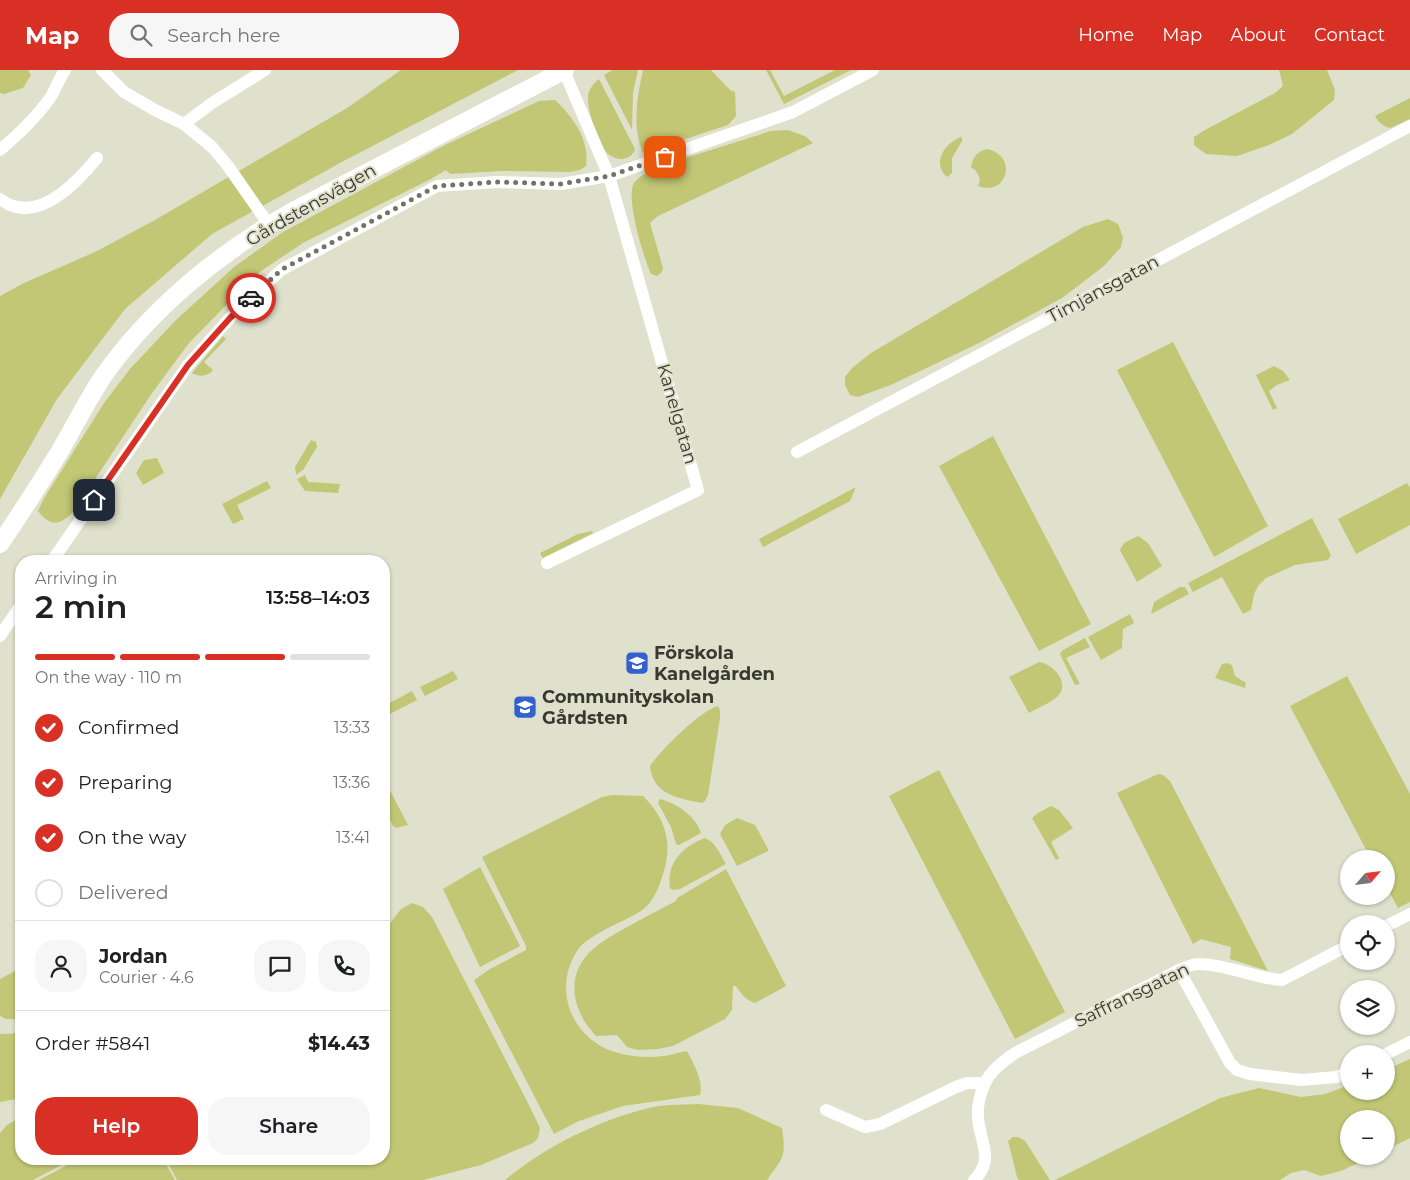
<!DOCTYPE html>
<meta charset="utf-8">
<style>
:root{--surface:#fff;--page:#f6f6f6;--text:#202124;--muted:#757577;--line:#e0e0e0;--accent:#d93025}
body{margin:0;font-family:Montserrat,sans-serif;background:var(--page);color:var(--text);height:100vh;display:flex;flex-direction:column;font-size:19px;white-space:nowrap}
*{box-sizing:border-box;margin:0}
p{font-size:16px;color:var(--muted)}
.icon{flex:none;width:28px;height:28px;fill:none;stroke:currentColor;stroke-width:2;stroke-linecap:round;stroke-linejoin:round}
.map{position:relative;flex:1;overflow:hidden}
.panel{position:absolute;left:15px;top:485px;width:375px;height:610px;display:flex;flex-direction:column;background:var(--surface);border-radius:20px;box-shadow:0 1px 4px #0004}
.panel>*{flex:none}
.needle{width:32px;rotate:62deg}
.buttons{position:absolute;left:1340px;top:780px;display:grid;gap:10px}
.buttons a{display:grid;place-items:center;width:55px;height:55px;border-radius:50%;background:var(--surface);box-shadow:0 1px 4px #0004;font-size:25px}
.pin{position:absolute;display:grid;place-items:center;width:42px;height:42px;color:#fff;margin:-21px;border-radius:10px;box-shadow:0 2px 8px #0006}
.courier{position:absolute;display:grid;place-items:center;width:50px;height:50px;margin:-25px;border:4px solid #d93025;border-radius:50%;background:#fff;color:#222;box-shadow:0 1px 6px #0007}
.overview em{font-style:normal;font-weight:600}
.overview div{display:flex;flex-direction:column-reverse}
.overview{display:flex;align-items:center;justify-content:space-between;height:85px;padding:0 20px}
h1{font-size:32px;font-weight:600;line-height:38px}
.bar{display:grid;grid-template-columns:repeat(4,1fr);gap:8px 5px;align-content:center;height:60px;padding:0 20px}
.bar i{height:6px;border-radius:4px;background:var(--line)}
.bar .current{background:var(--accent)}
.bar p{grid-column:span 4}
.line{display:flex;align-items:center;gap:12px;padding:0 20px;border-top:1px solid var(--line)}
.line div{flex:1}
.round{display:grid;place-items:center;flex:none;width:52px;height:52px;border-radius:20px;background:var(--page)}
ol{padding:0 20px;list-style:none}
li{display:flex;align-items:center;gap:15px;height:55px}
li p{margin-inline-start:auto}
li .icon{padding:5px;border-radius:50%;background:var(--accent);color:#fff;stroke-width:4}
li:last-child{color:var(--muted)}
li i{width:28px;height:28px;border:2px solid var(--line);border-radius:50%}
.action{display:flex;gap:10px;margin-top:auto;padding:10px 20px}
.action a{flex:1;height:58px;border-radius:20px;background:var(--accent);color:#fff;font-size:20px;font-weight:600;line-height:58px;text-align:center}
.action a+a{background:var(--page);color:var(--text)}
header{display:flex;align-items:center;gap:30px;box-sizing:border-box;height:70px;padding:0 25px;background:var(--accent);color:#fff}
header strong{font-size:24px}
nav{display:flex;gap:28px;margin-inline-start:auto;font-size:18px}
.search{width:350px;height:45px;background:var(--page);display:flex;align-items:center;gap:12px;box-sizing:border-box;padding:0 18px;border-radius:20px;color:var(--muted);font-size:19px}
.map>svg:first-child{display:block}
.green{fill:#c1c774}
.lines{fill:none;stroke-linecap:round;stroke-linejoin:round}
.street{stroke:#fff;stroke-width:12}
.secondary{stroke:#fff;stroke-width:18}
.done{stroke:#727467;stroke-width:5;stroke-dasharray:0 9}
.route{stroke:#d93025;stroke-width:6}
.labels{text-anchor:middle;stroke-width:4;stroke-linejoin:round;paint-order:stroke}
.street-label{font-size:18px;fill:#383930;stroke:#dfe1cc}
.poi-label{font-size:18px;font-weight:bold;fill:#383930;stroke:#dfe1cc;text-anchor:start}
</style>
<header>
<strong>Map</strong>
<div class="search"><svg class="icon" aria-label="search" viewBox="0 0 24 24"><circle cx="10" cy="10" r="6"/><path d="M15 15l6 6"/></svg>Search here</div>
<nav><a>Home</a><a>Map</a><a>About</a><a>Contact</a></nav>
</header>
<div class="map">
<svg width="1410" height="1110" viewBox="0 0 1410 1110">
<rect width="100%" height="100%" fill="#dfe1cc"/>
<!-- green -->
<g class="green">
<polygon points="0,0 28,0 31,5 23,18 4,24 0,23"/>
<polygon points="401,0 518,0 338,94 212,164 125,239 57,329 0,429 0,226 24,213 95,182 155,150 347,38"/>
<polygon points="612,0 638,0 633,23 632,60 604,5"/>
<path d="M643,0h68l19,20 5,2 1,24 -8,9 -85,28c-11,-27 -6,-55 0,-83z"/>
<polygon points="766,0 770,0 784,26 835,0 851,0 784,34"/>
<polygon points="1279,0 1327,0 1335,20 1334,30 1292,64 1269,75 1237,86 1206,84 1194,75 1194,67 1205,60 1275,23 1283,16"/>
<path d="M599,9l36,70c-4,13 -20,12 -28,4 -8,-9 -20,-43 -19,-55 0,-8 5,-14 11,-19z"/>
<path d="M1410,28v21l-20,9c-7,-2 -11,-5 -15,-12z"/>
<path d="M555,30c18,17 35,40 31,66l-6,4 -11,2 -67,-1 -52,3 -4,-4 -15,9 -128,64 -45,30 -69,70 -37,50 -78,118c-13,14 -23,17 -36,0l5,-11 61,-97 26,-34 45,-48 59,-54 49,-35 160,-86 96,-45z"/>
<path d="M788,60l17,6 8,7 -155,73 -8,7 13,45 -2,5 -4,3 -6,-2c-7,-16 -26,-76 -17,-91 5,-8 18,-12 26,-17l111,-35z"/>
<path d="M962,67v4l-10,17v15l-5,4c-16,-14 -2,-35 15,-40z"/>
<path d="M987,79c32,7 20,48 -9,37 4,-6 0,-13 -4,-17l-3,-1c2,-11 5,-16 16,-19z"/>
<polygon points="1108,149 1118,154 1123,167 1121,177 1104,196 1062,228 979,273 893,314 858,327 850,325 845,315 845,307 852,298 871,283 1083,157"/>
<path d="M223,266l3,3 -22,23 9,8c-5,7 -14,7 -21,3z"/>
<polygon points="1173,272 1268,456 1214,487 1117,300"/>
<polygon points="1274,296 1283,301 1290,310 1277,315 1269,321 1277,338 1273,340 1256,305"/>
<polygon points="993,366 1091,554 1039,581 939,396"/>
<polygon points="311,370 316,372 317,377 303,400 296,405 295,397"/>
<polygon points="157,388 164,403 143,415 136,403 144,390"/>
<polygon points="305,405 308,412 340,414 338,423 305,421 297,409"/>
<polygon points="267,411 271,418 237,435 244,449 233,454 222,434"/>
<polygon points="1407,413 1410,418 1410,455 1356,484 1338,449"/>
<polygon points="856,417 850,431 763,477 759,469"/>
<polygon points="1312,448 1331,485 1328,490 1295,495 1266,508 1258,516 1254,524 1251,540 1243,544 1222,507 1193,522 1188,513"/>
<polygon points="592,461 593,463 543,488 540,483 578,464"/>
<polygon points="1138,466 1148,473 1162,496 1137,512 1120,480 1124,473"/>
<polygon points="1180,517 1185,517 1189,524 1151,544 1154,532"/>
<polygon points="1130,544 1134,553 1123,559 1122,578 1101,590 1088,567"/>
<polygon points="1085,568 1090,577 1066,588 1080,614 1075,615 1060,584 1063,580"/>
<path d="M1039,592c15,2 32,22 18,35 -8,7 -20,11 -28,16l-20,-36z"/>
<polygon points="1227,593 1232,595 1235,606 1246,613 1245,618 1215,608 1222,594"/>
<polygon points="453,601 458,609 425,626 420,617"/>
<polygon points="1347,606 1410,724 1410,832 1398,838 1386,816 1386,789 1371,789 1290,636"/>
<polygon points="412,621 417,630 384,647 384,636"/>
<path d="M718,636l2,4v8l-12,77 -3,6 -3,2c-24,-5 -49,-8 -52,-37 10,-15 51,-56 68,-60z"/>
<polygon points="939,700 1065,942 1015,969 889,726"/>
<polygon points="1158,704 1163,705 1170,711 1268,901 1230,889 1231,877 1201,869 1193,874 1117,723"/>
<polygon points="384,709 408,755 396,758 393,756 384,737"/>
<path d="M613,725l30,1c27,27 30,53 17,87 -4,11 -9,21 -19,28 -17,11 -53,23 -64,40 -25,39 -5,88 38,101 15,5 34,6 49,4 8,-1 15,-4 23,-5 6,12 17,30 13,44l-77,11 -44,15 -25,13 -80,-154 16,-11 36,-19v-4l-44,-89 120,-60z"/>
<path d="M660,729c16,4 36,17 41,34l-22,12 -3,-1 -5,-17 -13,-24z"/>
<polygon points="1051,736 1059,740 1073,758 1051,772 1059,788 1056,790 1032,748 1038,743"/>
<polygon points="737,748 755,755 768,779 768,781 737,796 720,764 725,755"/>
<path d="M705,768c11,4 15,17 21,26l-46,25 -7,1 -3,-2c-4,-25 13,-42 35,-50z"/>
<polygon points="480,797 520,876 480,897 443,819"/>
<path d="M726,799l60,117 -31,17c-9,-3 -14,-9 -19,-17h-3l-1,24 -7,9 -52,27 -15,3 -20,1 -11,-3 -10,-12 -21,1c-11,-12 -18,-23 -21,-40 -5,-38 25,-54 54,-70 15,-8 31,-17 47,-25l1,-3z"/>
<polygon points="412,833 423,837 432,847 531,1039 540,1058 538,1068 533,1073 481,1095 423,1110 177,1110 166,1089 384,1089 384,861 401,839"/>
<polygon points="21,898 21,949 6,949 0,946 0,909"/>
<polygon points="21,963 21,1028 0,1032 0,964"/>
<polygon points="1410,989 1410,1068 1386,1080 1386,1049 1349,1049 1349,1086 1373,1086 1341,1101 1321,1106 1304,1100 1291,1103 1280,1110 1055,1110 1220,1028 1259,1018 1301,1027 1325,1024 1349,1015 1349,1021 1386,1021 1386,1000"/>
<path d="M698,1034l40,4 44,20c4,30 2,28 -15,52h-262c40,-33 90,-58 140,-71 16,-5 36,-4 53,-5z"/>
<polygon points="21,1047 21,1089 73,1089 33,1110 0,1110 0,1063 7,1055"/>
<polygon points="1013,1067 1018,1067 1025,1071 1050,1110 1019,1110 1017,1107 1008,1071"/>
<polygon points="79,1089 163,1089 175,1110 39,1110"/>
</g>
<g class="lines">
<!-- street -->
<g class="street">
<polyline points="102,0 124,22 155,40 184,54 212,77 228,96 269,155"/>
<polyline points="184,54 212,33 265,0"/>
<path d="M0,80c19,-16 38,-34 52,-55 4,-8 8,-17 13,-25"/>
<path d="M0,129c35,27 75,-14 97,-41"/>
<polyline points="797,382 1410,56"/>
<polyline points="52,491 188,295 230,248 281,200 437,116 498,112 561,114 609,106 793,42 873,0"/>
<polyline points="547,493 698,420 609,106 564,1"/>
<polyline points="0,566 21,535"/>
<polyline points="1386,856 1410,844"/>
<polyline points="1179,900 1230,993 1237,1000 1250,1004 1301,1010 1337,1007 1349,1001"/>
<polyline points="1386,984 1410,972"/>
<polyline points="826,1040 865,1057 880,1054 956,1017 967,1013 985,1013"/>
<path d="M974,1110c21,-20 6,-38 4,-62 -1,-11 2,-25 7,-35 6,-13 19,-22 30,-30l164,-83c6,-2 13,-6 19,-6 28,0 56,14 84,16l67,-35"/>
</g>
<!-- secondary -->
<path class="secondary" d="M0,474c21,-31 41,-62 60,-93 14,-24 27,-50 42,-73 48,-69 118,-126 191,-167l272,-141"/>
</g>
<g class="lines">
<!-- done -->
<polyline class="done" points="251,228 281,200 437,116 498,112 561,114 609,106 665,87"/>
<!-- route -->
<polyline class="route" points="94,430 188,295 230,248 251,228"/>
</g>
<!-- icons -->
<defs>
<g id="school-square" transform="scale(1.25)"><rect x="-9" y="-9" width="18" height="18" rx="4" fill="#3160d0" stroke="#dfe1cc"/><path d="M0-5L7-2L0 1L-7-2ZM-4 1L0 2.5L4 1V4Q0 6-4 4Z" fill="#fff"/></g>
</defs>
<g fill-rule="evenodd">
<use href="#school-square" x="637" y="593"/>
<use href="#school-square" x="525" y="637"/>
</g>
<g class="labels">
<!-- street labels -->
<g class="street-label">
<text transform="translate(311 135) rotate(-30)" y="6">Gårdstensvägen</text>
<text transform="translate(1103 219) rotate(-28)" y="6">Timjansgatan</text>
<text transform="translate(677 344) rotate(74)" y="6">Kanelgatan</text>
<text transform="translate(1132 925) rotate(-26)" y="6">Saffransgatan</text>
</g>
<!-- poi labels -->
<g class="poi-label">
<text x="654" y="589">Förskola<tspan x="654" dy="21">Kanelgården</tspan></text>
<text x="542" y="633">Communityskolan<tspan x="542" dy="21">Gårdsten</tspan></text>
</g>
</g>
</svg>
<div class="buttons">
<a><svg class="needle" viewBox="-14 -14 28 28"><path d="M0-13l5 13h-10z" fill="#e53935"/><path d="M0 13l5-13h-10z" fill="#757577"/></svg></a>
<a><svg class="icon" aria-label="locate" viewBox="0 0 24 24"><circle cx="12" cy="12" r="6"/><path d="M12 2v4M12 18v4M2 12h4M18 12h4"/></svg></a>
<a><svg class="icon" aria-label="layers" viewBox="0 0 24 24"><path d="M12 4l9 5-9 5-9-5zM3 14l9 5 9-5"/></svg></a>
<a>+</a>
<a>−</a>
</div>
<div class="pin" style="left:665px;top:87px;background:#ea580c"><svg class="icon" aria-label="bag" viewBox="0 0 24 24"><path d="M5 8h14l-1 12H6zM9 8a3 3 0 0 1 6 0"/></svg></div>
<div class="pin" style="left:94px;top:430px;background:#1f2937"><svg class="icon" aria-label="home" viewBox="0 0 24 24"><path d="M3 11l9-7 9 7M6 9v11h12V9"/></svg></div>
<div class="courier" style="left:251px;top:228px"><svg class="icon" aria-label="car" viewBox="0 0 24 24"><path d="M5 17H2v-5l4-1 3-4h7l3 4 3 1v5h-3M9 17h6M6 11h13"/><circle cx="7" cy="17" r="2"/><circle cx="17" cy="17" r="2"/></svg></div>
<section class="panel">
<div class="overview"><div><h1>2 min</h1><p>Arriving in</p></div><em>13:58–14:03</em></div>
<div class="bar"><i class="current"></i><i class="current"></i><i class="current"></i><i></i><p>On the way · 110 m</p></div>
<ol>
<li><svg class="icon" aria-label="check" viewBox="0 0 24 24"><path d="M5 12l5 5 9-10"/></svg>Confirmed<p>13:33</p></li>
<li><svg class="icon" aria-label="check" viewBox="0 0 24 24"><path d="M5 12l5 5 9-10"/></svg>Preparing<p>13:36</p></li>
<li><svg class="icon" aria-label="check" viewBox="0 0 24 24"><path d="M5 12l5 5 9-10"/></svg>On the way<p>13:41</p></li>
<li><i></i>Delivered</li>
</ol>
<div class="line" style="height:90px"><a class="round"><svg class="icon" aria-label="person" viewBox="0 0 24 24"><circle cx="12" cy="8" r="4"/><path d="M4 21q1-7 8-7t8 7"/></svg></a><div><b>Jordan</b><p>Courier · 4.6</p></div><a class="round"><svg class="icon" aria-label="chat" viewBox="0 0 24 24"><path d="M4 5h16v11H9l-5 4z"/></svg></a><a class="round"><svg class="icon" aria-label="phone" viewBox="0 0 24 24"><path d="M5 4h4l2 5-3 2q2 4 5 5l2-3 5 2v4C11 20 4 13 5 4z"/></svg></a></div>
<div class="line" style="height:65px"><div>Order #5841</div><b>$14.43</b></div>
<div class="action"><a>Help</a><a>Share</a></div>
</section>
</div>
